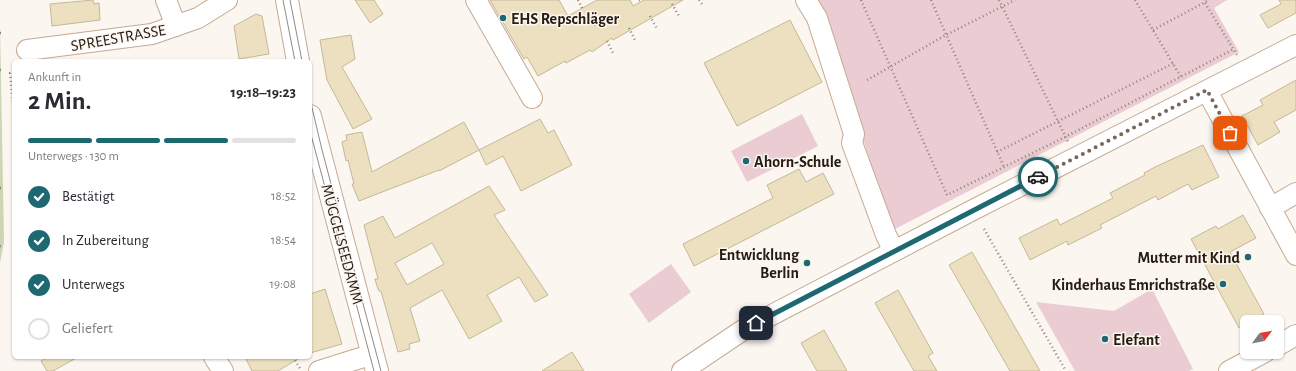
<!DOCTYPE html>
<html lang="de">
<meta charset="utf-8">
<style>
:root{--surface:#fff;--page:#f2f2f3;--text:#2b2b33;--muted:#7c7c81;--line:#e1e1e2;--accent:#1e6971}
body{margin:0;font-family:"Alegreya Sans",sans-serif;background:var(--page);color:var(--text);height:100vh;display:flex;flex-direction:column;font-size:15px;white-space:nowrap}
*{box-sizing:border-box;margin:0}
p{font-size:13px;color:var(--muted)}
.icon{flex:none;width:22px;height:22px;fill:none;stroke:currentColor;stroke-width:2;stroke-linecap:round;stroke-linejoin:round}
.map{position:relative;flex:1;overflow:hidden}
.details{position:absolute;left:12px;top:59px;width:300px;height:300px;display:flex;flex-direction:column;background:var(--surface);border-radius:6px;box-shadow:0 1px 3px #0004}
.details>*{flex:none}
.needle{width:26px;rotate:58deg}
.tools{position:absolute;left:1240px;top:315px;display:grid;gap:8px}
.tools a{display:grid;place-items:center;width:44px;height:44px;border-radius:6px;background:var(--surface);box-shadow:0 1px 3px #0004;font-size:20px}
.pin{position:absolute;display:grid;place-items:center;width:34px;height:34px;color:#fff;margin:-17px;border-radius:8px;box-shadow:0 2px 6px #0006}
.courier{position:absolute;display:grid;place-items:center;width:40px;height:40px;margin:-20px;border:3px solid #1e6971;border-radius:50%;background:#fff;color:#222;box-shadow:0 1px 5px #0007}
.headline em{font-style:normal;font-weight:700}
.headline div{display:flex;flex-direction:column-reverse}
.headline{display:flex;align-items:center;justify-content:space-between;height:68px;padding:0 16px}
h1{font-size:26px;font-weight:700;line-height:30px}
.bar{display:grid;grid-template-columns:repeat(4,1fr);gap:6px 4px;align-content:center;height:48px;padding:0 16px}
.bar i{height:5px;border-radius:3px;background:var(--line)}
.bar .on{background:var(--accent)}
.bar p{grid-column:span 4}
ol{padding:0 16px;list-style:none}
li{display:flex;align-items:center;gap:12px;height:44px}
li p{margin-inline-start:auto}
li .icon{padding:4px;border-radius:50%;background:var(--accent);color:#fff;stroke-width:4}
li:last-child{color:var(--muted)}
li i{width:22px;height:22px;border:2px solid var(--line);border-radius:50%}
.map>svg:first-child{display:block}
.green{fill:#eaccd2}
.water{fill:#cdd5b5}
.building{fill:#ece0c0;stroke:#c4b896;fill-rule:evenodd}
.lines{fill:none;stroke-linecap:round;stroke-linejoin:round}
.minor-casing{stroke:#c6a990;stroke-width:22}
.major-casing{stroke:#c6a990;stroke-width:24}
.path{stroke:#8e857e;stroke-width:2.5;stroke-dasharray:1 3;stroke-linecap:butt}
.minor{stroke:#fff;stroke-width:20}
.major{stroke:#fff;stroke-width:22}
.tram{stroke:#928982;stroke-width:1}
.done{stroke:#726860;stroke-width:4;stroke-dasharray:0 7.2}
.route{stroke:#1e6971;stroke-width:5}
.poi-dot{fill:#1e6971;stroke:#fcf6f1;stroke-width:1.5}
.labels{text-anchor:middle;stroke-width:3;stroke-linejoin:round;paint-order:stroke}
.poi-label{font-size:16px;font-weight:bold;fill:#271c12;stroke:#fcf6f1;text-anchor:start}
.street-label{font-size:16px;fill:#271c12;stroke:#fcf6f1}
</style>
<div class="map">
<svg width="1296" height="371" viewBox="0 0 1296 371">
<rect width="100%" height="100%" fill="#fcf6f1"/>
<!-- green -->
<g class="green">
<polygon points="817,0 1227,0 1214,8 1239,52 893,230"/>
<polygon points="802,114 818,146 747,182 731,151"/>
<polygon points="671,264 691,292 649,323 629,294"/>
<polygon points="1152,289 1193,369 1189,371 1075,371 1036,302 1114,311"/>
</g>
<!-- water -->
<polygon class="water" points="0,24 4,242 0,263"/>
<!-- building -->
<g class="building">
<polygon points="93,0 94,4 99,3 100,20 52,26 50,4"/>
<polygon points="355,0 374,0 383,14 370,23"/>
<polygon points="490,0 559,0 568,16 597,0 630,0 633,6 644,0 683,0 613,40 612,38 592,52 590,50 566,63 565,61 538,76 527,57 524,59"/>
<polygon points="1279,0 1296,0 1296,13 1268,28 1260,15 1281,4"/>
<polygon points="256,14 262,16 269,54 239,59 234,26"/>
<polygon points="790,20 822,82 737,126 704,63"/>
<polygon points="351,35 355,59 342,67 372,119 353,129 327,80 320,40"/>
<polygon points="1296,80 1296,110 1274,122 1280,132 1258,145 1242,116 1263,105 1260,100"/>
<polygon points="540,119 548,133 554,130 572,165 521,191 503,156 486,165 479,150"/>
<polygon points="464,122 479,150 439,171 439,170 359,201 352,184 354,184 348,160 346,161 342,142 347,140 346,135 362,132 372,172"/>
<polygon points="1203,145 1219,177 1192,190 1188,184 1158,200 1156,196 1100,225 1102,228 1068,245 1067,241 1030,260 1019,238 1057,219 1060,225 1113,198 1110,193 1145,175 1144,173 1155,167"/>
<polygon points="799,169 806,182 823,173 834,194 694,266 683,244 773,198 767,185"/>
<path d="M489,186l16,24 -11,5 54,80 -13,7 -16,-25 -32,18 15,26 -33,18 -27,-49 -32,18 10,33 -11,3 1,5 -12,3 -17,-61h-2l-2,-5 -2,-7h3l-14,-54 19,-9 12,22zM432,243l12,21 -37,21 -12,-22z"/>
<polygon points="1243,215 1256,238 1230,252 1264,314 1251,322 1247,322 1247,324 1239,328 1191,239 1216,226 1218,229"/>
<polygon points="972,252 1040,371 1010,371 964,291 949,265"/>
<polygon points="325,289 342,344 310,353 310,294"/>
<polygon points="898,290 933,353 928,356 937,371 914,371 875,303"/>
<polygon points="824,330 847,371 817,371 801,343"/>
<polygon points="572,352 584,371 542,371"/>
<polygon points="48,357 78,357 53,371 47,371 41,361"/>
<polygon points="245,357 301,357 278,371 252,371"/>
</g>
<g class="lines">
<!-- minor casing -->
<g class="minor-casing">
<g id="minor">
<polyline points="166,0 176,26"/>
<polyline points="476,0 532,98"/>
<polyline points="806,0 817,18 854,134 852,143 886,235 894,251"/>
<polyline points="27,50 152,34 198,18 227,0"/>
<polyline points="1207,91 1296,255"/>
<polyline points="1270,208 1296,193"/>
<polyline points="1277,346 1296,335"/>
<polyline points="214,357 223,371"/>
<polyline points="319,371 373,354"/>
<polyline points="682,371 743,330 973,210 1296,45"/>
<polyline points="1229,371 1265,352"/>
</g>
</g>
<!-- major casing -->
<g class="major-casing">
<g id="major">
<polyline points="287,0 298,61"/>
<polyline points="310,116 377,371"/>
</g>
</g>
<!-- path -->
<g class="path">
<polyline points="578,0 582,8"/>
<polyline points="639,0 642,1"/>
<polyline points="699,0 702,4"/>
<polyline points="861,0 947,195 1065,137 1234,49"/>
<polyline points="931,0 1004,167"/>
<polyline points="999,0 1068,142"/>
<polyline points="1135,0 1181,77"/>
<polyline points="1205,3 1237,55"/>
<polyline points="672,4 679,16"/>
<polyline points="650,16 657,29"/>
<polyline points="591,23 598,26"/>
<polyline points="629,28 635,40"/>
<polyline points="1153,30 1209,0"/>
<polyline points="0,33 1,33"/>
<polyline points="607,41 613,53"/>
<polyline points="0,70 2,70"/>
<polyline points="14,72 10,73 14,111"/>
<polyline points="867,80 946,35 1015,0"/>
<polyline points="997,152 1174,63"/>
<polyline points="0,188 4,188"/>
<polyline points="984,229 1066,371"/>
<polyline points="0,246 3,247"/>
<polyline points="310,326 312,326"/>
<polyline points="293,357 301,370"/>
</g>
<!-- minor -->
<use href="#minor" class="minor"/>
<!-- major -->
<use href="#major" class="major"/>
<!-- tram -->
<g class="tram">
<polyline points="283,0 295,61"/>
<polyline points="290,0 302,61"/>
<polyline points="310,99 322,150 381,371"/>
<polyline points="310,131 374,371"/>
</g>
</g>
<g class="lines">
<!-- done -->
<polyline class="done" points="1038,177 1207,90 1230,133"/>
<!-- route -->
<polyline class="route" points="756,323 1038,177"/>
</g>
<!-- markers -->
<g class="poi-dot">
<circle cx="503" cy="18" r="4"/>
<circle cx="746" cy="161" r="4"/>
<circle cx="1248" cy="257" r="4"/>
<circle cx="807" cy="263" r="4"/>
<circle cx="1223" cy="284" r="4"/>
<circle cx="1105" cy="339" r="4"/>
</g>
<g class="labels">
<!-- poi labels -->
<g class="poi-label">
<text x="511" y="24">EHS Repschläger</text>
<text x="754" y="167">Ahorn-Schule</text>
<text x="799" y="260" text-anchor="end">Entwicklung<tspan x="799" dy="18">Berlin</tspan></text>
<text x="1240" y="263" text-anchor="end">Mutter mit Kind</text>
<text x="1215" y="290" text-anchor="end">Kinderhaus Emrichstraße</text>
<text x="1113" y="345">Elefant</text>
</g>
<!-- street labels -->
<g class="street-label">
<text transform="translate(118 37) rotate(-10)" y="6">SPREESTRASSE</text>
<text transform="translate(343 244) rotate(75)" y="6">MÜGGELSEEDAMM</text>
</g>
</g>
</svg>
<div class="tools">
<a><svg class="needle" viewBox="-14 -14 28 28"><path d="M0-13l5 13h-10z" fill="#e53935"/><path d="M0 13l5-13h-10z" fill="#7c7c81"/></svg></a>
</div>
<div class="pin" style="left:1230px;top:133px;background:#ea580c"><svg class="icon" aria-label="bag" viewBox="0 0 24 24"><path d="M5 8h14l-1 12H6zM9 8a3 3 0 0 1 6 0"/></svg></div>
<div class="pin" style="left:756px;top:323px;background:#1f2937"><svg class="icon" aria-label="home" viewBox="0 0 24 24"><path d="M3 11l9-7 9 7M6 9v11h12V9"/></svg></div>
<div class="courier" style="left:1038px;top:177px"><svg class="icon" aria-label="car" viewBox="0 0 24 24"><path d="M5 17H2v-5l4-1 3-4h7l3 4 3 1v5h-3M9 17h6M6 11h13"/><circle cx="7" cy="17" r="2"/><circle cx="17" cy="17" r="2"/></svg></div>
<section class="details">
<div class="headline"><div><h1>2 Min.</h1><p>Ankunft in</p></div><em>19:18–19:23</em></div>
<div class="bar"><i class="on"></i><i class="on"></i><i class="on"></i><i></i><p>Unterwegs · 130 m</p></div>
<ol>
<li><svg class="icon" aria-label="check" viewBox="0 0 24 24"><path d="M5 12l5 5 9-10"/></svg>Bestätigt<p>18:52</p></li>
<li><svg class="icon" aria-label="check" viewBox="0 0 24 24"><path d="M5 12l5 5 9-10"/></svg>In Zubereitung<p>18:54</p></li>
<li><svg class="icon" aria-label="check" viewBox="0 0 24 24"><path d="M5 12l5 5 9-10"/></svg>Unterwegs<p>19:08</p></li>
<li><i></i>Geliefert</li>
</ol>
</section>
</div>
